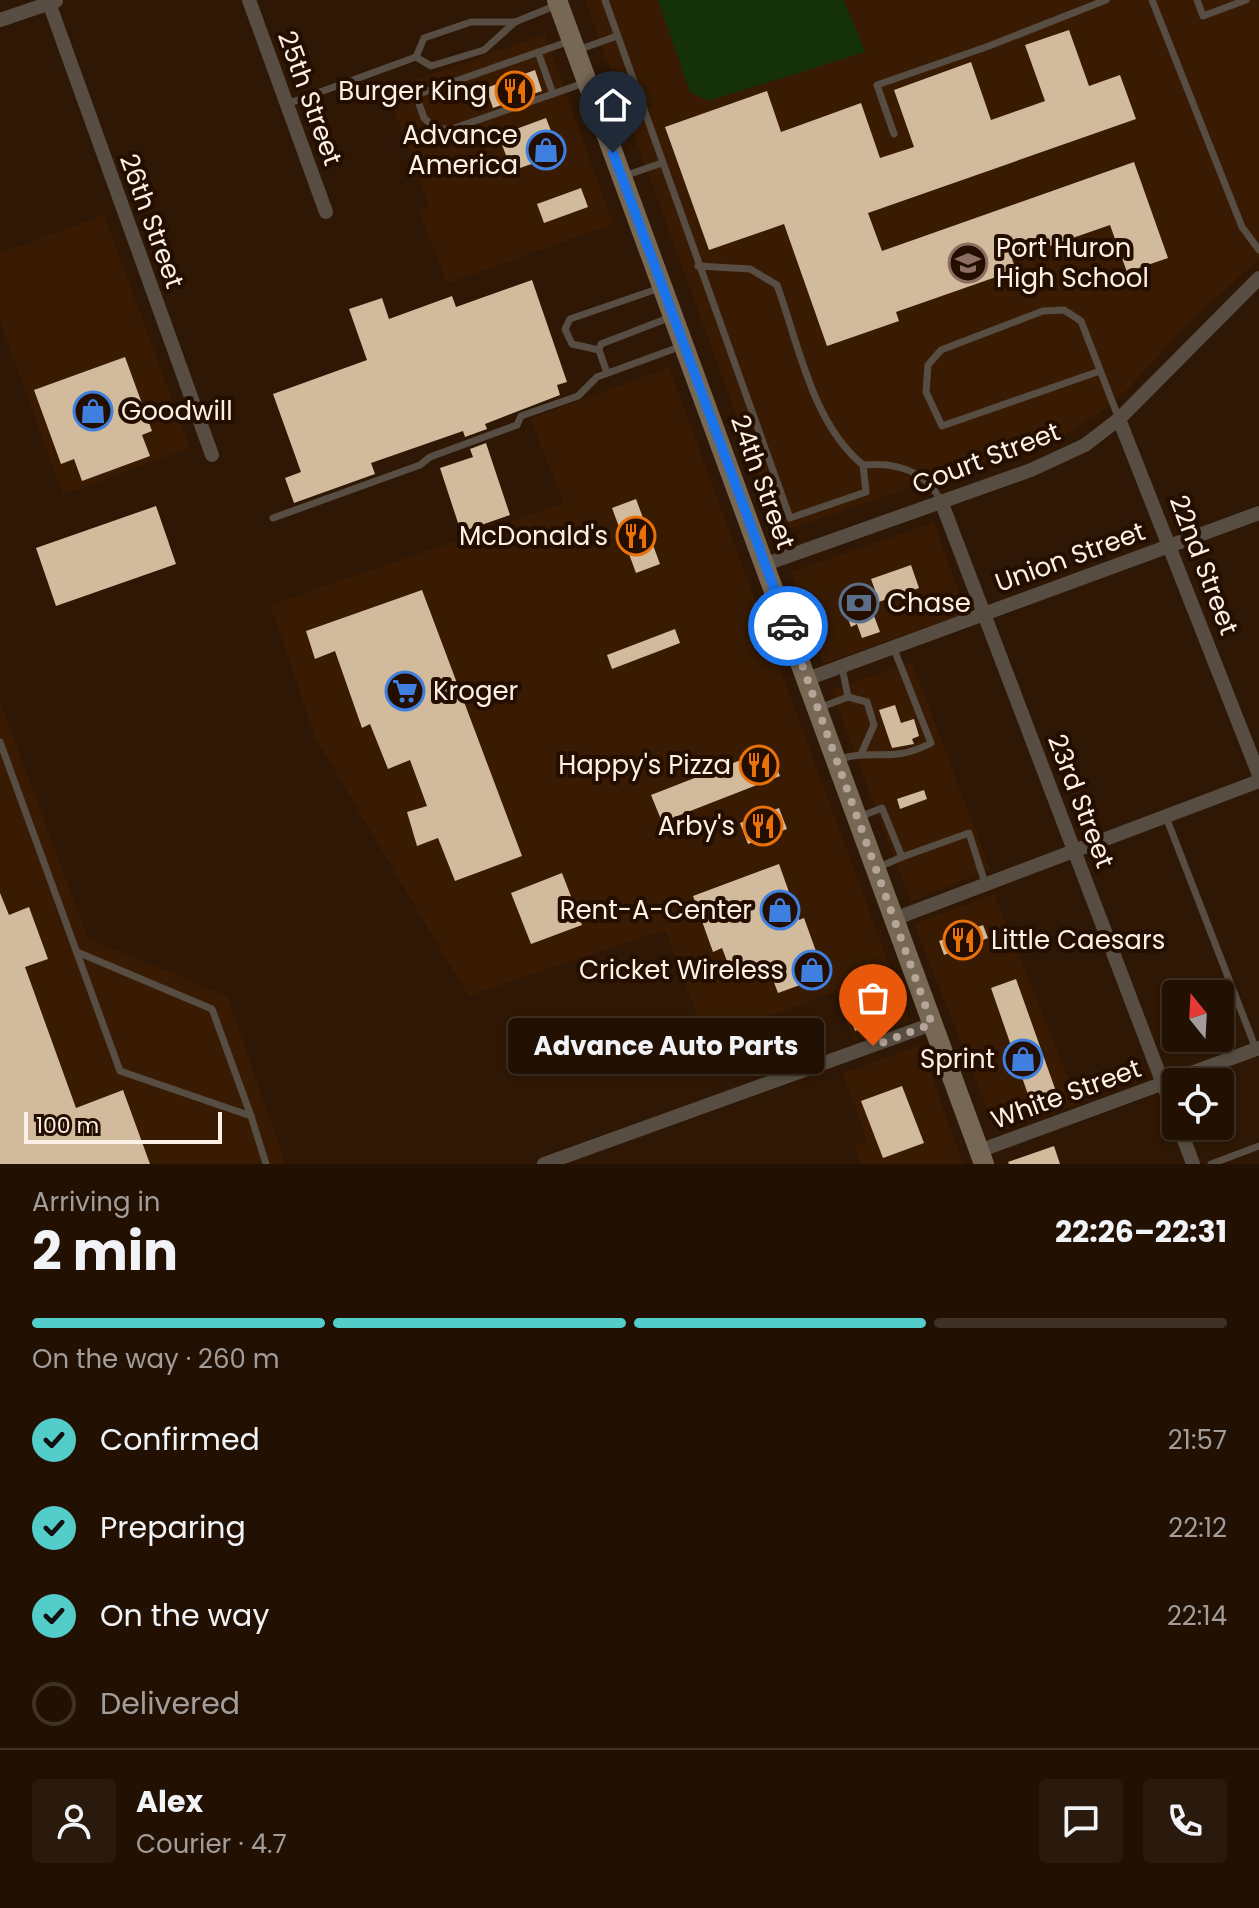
<!DOCTYPE html>
<meta charset="utf-8">
<style>
:root{--surface:#221103;--page:#2a1a0d;--text:#f1f3f6;--muted:#a29d9a;--line:#3f3125;--accent:#53cdc9}
body{margin:0;font-family:Poppins,sans-serif;background:var(--page);color:var(--text);height:100vh;display:flex;flex-direction:column;font-size:30px;white-space:nowrap}
*{box-sizing:border-box;margin:0}
p{font-size:26px;color:var(--muted)}
.icon{flex:none;width:44px;height:44px;fill:none;stroke:currentColor;stroke-width:2;stroke-linecap:round;stroke-linejoin:round}
.map{position:relative;height:1164px;overflow:hidden}
.details{display:flex;flex-direction:column;background:var(--surface);flex:1}
.details>*{flex:none}
.needle{width:52px;rotate:342deg}
.fabs{position:absolute;left:1162px;top:980px;display:grid;gap:16px}
.fabs a{display:grid;place-items:center;width:72px;height:72px;border-radius:8px;background:var(--surface);box-shadow:0 2px 6px #0004,0 0 0 2px var(--line);font-size:40px}
.scale{position:absolute;left:24px;bottom:20px;width:198px;box-sizing:border-box;padding-left:8px;border:4px solid #fdf0e6;border-top:0;font-size:22px;line-height:28px;white-space:nowrap;color:#fdf0e6;-webkit-text-stroke:6px #240e00;paint-order:stroke}
.pin{position:absolute;display:grid;place-items:center;width:68px;height:68px;color:#fff;margin:-82px -34px;border-radius:50% 50% 50% 0;rotate:-45deg;box-shadow:0 0 8px #0007}
.pin .icon{rotate:45deg}
.courier{position:absolute;display:grid;place-items:center;width:80px;height:80px;margin:-40px;border:6px solid #1a73e8;border-radius:50%;background:#fff;color:#222;box-shadow:0 2px 10px #0007}
.bubble{position:absolute;height:56px;border-radius:8px;background:var(--surface);box-shadow:0 2px 6px #0004,0 0 0 2px var(--line);font-size:26px;font-weight:700;line-height:56px;text-align:center}
.overview em{font-style:normal;font-weight:700}
.overview div{display:flex;flex-direction:column-reverse}
.overview{display:flex;align-items:center;justify-content:space-between;height:136px;padding:0 32px}
h1{font-size:52px;font-weight:700;line-height:60px}
.bar{display:grid;grid-template-columns:repeat(4,1fr);gap:12px 8px;align-content:center;height:96px;padding:0 32px}
.bar i{height:10px;border-radius:6px;background:var(--line)}
.bar .on{background:var(--accent)}
.bar p{grid-column:span 4}
.line{display:flex;align-items:center;gap:20px;padding:0 32px;border-top:2px solid var(--line)}
.line div{flex:1}
.round{display:grid;place-items:center;flex:none;width:84px;height:84px;border-radius:8px;background:var(--page)}
ol{padding:0 32px;list-style:none}
li{display:flex;align-items:center;gap:24px;height:88px}
li p{margin-inline-start:auto}
li .icon{padding:8px;border-radius:50%;background:var(--accent);color:#111;stroke-width:4}
li:last-child{color:var(--muted)}
li i{width:44px;height:44px;border:4px solid var(--line);border-radius:50%}
.map>svg:first-child{display:block}
.built{fill:#381b02}
.green{fill:#143108}
.building{fill:#d1bb9c}
.lines{fill:none;stroke-linecap:round;stroke-linejoin:round}
.lane{stroke:#574d42;stroke-width:7}
.street{stroke:#574d42;stroke-width:14}
.secondary{stroke:#776856;stroke-width:20}
.done{stroke:#b5a497;stroke-width:8;stroke-dasharray:0 14.4}
.route{stroke:#1a73e8;stroke-width:10}
.labels{text-anchor:middle;stroke-width:8;stroke-linejoin:round;paint-order:stroke}
.poi-label{font-size:26px;fill:#fdf0e6;stroke:#240e00;text-anchor:end}
.street-label{font-size:26px;fill:#fdf0e6;stroke:#240e00}
</style>
<div class="map">
<svg width="1259" height="1164" viewBox="0 0 1259 1164">
<rect width="100%" height="100%" fill="#2e1704"/>
<!-- built -->
<g class="built">
<polygon points="585,0 1259,0 1259,259 1188,323 1130,387 1103,410 1065,434 779,533"/>
<polygon points="545,34 613,224 447,284 419,211 429,208 387,90"/>
<polygon points="104,215 190,448 63,495 0,321 0,253"/>
<polygon points="669,367 910,1021 853,1042 837,991 706,1039 665,930 468,996 316,739 270,605 564,503 530,419"/>
<polygon points="934,522 966,613 823,664 791,572"/>
<polygon points="912,662 990,869 911,902 831,690"/>
<polygon points="0,701 88,938 227,996 286,1164 0,1164"/>
<polygon points="994,894 1079,1104 997,1133 914,924"/>
<polygon points="921,1045 963,1164 860,1164 854,1146 867,1141 843,1073"/>
</g>
<!-- green -->
<polygon class="green" points="658,0 844,0 865,52 708,101 690,92"/>
<!-- building -->
<g class="building">
<polygon points="1069,30 1089,86 1120,75 1136,119 868,213 882,251 1134,162 1168,258 1127,272 1110,225 1012,259 1016,270 896,312 899,321 827,346 784,224 709,250 665,127 767,91 781,132 861,103 880,158 914,147 894,90 971,62 991,120 1045,101 1025,45"/>
<polygon points="535,70 542,91 493,108 486,88"/>
<polygon points="546,118 560,154 520,168 517,161 509,163 502,145 508,143 505,133"/>
<polygon points="581,188 588,207 544,223 537,204"/>
<polygon points="532,280 567,382 557,385 560,395 485,424 487,429 465,437 463,431 371,463 375,474 294,503 285,478 301,472 273,394 367,360 349,309 382,298 389,319 452,296 456,307"/>
<polygon points="125,357 152,431 142,435 150,456 82,481 74,459 61,464 34,390"/>
<polygon points="486,443 510,515 461,532 440,468 473,457 470,449"/>
<polygon points="636,499 660,564 636,573 612,508"/>
<polygon points="156,506 176,564 56,606 36,548"/>
<polygon points="911,565 919,588 870,605 880,632 862,638 857,624 851,627 842,602 875,590 871,579"/>
<polygon points="422,590 522,856 455,881 438,838 417,846 407,812 427,806 410,760 388,769 370,724 362,728 335,651 315,659 306,631"/>
<polygon points="675,629 680,643 612,669 607,655"/>
<polygon points="895,705 901,723 914,719 919,736 912,739 914,744 892,748 879,710"/>
<polygon points="769,749 780,776 662,822 651,795"/>
<polygon points="924,790 927,799 900,809 897,799"/>
<polygon points="779,808 787,829 748,844 740,823"/>
<polygon points="779,864 799,920 804,918 825,976 778,993 769,969 735,982 722,948 713,952 693,896"/>
<polygon points="562,873 582,925 531,944 511,893"/>
<polygon points="0,893 9,915 29,907 48,959 25,967 76,1108 123,1090 150,1164 0,1164"/>
<polygon points="983,925 988,938 944,955 939,941"/>
<polygon points="1016,979 1058,1097 1032,1106 991,988"/>
<polygon points="860,995 869,1021 866,1027 855,1031 844,1000"/>
<polygon points="902,1086 924,1143 883,1158 861,1101"/>
<polygon points="1054,1146 1060,1164 1009,1164 1008,1162"/>
</g>
<g class="lines">
<!-- lane -->
<g class="lane">
<polyline points="605,0 790,518 866,492 863,465"/>
<polyline points="1152,0 1242,227 1259,250"/>
<polyline points="1197,0 1203,16 1246,0"/>
<polyline points="570,41 416,95 424,118 436,129 452,129 587,82"/>
<polyline points="578,50 617,36"/>
<polyline points="538,52 553,94"/>
<polyline points="416,57 424,38 471,22 515,22"/>
<polyline points="287,104 416,57 431,66 484,50 515,22 557,5"/>
<polyline points="894,134 877,85 989,46 1106,0"/>
<polyline points="624,176 662,163"/>
<path d="M698,266l52,3 27,16c22,60 35,138 86,180 34,-3 62,5 78,36"/>
<polyline points="599,350 572,344 565,329 570,319 660,288"/>
<polyline points="1100,371 942,426 926,392 928,365 941,350 1043,311 1064,310 1081,321 1119,419"/>
<polyline points="607,373 599,350 601,344 671,317"/>
<polyline points="273,518 420,465 430,457 517,425 521,416 578,396 597,377 682,346"/>
<polyline points="848,697 867,702 874,725 862,752"/>
<polyline points="819,708 848,697 842,667"/>
<polyline points="0,742 120,1071 251,1116 212,1009 77,952"/>
<path d="M839,759c38,-11 52,5 92,-16l-37,-94"/>
<polyline points="859,817 882,808 902,857 879,867"/>
<polyline points="1166,817 1256,1049"/>
<polyline points="902,857 969,833 985,883"/>
<polyline points="251,1116 266,1164"/>
<polyline points="1211,1164 1259,1146"/>
</g>
<!-- street -->
<g class="street">
<polyline points="249,0 326,212"/>
<polyline points="49,3 212,455"/>
<polyline points="0,20 56,1"/>
<polyline points="1119,419 1259,775"/>
<polyline points="941,501 1176,1118"/>
<polyline points="766,564 1031,470 1085,445 1119,419 1259,278"/>
<polyline points="807,679 1259,513"/>
<polyline points="894,919 1259,781"/>
<polyline points="1179,1126 1193,1164"/>
<polyline points="979,1151 1259,1048"/>
<polyline points="544,1164 932,1024"/>
</g>
<!-- secondary -->
<polyline class="secondary" points="557,0 984,1164"/>
</g>
<g class="lines">
<!-- done -->
<polyline class="done" points="788,626 932,1024 873,1046"/>
<!-- route -->
<polyline class="route" points="613,153 788,626"/>
</g>
<!-- icons -->
<defs>
<g id="restaurant-ring" transform="scale(2)"><circle r="9.5" fill="#240e00" stroke="#e8710a" stroke-width="1.5"/><path d="M-5-6h1v4h1v-4h1v4h1v-4h1v5L-1.5 .5V6h-2V.5L-5-1ZM5-6V6H3V1.5H1.5Q1.5-4 5-6Z" fill="#e8710a"/></g>
<g id="shop-ring" transform="scale(2)"><circle r="9.5" fill="#240e00" stroke="#3f7fe0" stroke-width="1.5"/><path d="M-5-2.5h2.3a2.7 3.5 0 0 1 5.4 0H5L5.5 6h-11ZM-1.5-2.5h3a1.5 2.3 0 0 0-3 0Z" fill="#3f7fe0"/></g>
<g id="school-ring" transform="scale(2)"><circle r="9.5" fill="#240e00" stroke="#8d6e63" stroke-width="1.5"/><path d="M0-5L7-2L0 1L-7-2ZM-4 1L0 2.5L4 1V4Q0 6-4 4Z" fill="#8d6e63"/></g>
<g id="bank-ring" transform="scale(2)"><circle r="9.5" fill="#240e00" stroke="#5c6f8a" stroke-width="1.5"/><path d="M-6-4H6V4H-6ZM0-2.3a2.3 2.3 0 1 0 0 4.6a2.3 2.3 0 1 0 0-4.6Z" fill="#5c6f8a"/></g>
<g id="supermarket-ring" transform="scale(2)"><circle r="9.5" fill="#240e00" stroke="#3f7fe0" stroke-width="1.5"/><path d="M-6-5.5h2.5l.6 2H6L4.5 2H-2.5L-4.4-4H-6ZM-1.5 3.2a1.3 1.3 0 1 0 .1 0ZM3 3.2a1.3 1.3 0 1 0 .1 0Z" fill="#3f7fe0"/></g>
</defs>
<g fill-rule="evenodd">
<use href="#restaurant-ring" x="515" y="91"/>
<use href="#shop-ring" x="546" y="150"/>
<use href="#school-ring" x="968" y="263"/>
<use href="#shop-ring" x="93" y="411"/>
<use href="#restaurant-ring" x="636" y="536"/>
<use href="#bank-ring" x="859" y="603"/>
<use href="#supermarket-ring" x="405" y="691"/>
<use href="#restaurant-ring" x="759" y="765"/>
<use href="#restaurant-ring" x="763" y="826"/>
<use href="#shop-ring" x="780" y="910"/>
<use href="#restaurant-ring" x="963" y="940"/>
<use href="#shop-ring" x="812" y="970"/>
<use href="#shop-ring" x="1023" y="1059"/>
</g>
<g class="labels">
<!-- poi labels -->
<g class="poi-label">
<text x="487" y="100">Burger King</text>
<text x="518" y="144">Advance<tspan x="518" dy="30">America</tspan></text>
<text x="996" y="257" text-anchor="start">Port Huron<tspan x="996" dy="30">High School</tspan></text>
<text x="121" y="420" text-anchor="start">Goodwill</text>
<text x="608" y="545">McDonald's</text>
<text x="887" y="612" text-anchor="start">Chase</text>
<text x="433" y="700" text-anchor="start">Kroger</text>
<text x="731" y="774">Happy's Pizza</text>
<text x="735" y="835">Arby's</text>
<text x="752" y="919">Rent-A-Center</text>
<text x="991" y="949" text-anchor="start">Little Caesars</text>
<text x="784" y="979">Cricket Wireless</text>
<text x="995" y="1068">Sprint</text>
</g>
<!-- street labels -->
<g class="street-label">
<text transform="translate(310 98) rotate(70)" y="9">25th Street</text>
<text transform="translate(152 221) rotate(70)" y="9">26th Street</text>
<text transform="translate(986 458) rotate(-21)" y="9">Court Street</text>
<text transform="translate(763 482) rotate(70)" y="9">24th Street</text>
<text transform="translate(1070 557) rotate(-20)" y="9">Union Street</text>
<text transform="translate(1204 565) rotate(69)" y="9">22nd Street</text>
<text transform="translate(1081 801) rotate(69)" y="9">23rd Street</text>
<text transform="translate(1066 1094) rotate(-20)" y="9">White Street</text>
</g>
</g>
</svg>
<div class="fabs">
<a><svg class="needle" viewBox="-14 -14 28 28"><path d="M0-13l5 13h-10z" fill="#e53935"/><path d="M0 13l5-13h-10z" fill="#a29d9a"/></svg></a>
<a><svg class="icon" aria-label="locate" viewBox="0 0 24 24"><circle cx="12" cy="12" r="6"/><path d="M12 2v4M12 18v4M2 12h4M18 12h4"/></svg></a>
</div>
<div class="scale">100 m</div>
<div class="pin" style="left:873px;top:1046px;background:#ea580c"><svg class="icon" aria-label="bag" viewBox="0 0 24 24"><path d="M5 8h14l-1 12H6zM9 8a3 3 0 0 1 6 0"/></svg></div>
<div class="pin" style="left:613px;top:153px;background:#1f2937"><svg class="icon" aria-label="home" viewBox="0 0 24 24"><path d="M3 11l9-7 9 7M6 9v11h12V9"/></svg></div>
<div class="courier" style="left:788px;top:626px"><svg class="icon" aria-label="car" viewBox="0 0 24 24"><path d="M5 17H2v-5l4-1 3-4h7l3 4 3 1v5h-3M9 17h6M6 11h13"/><circle cx="7" cy="17" r="2"/><circle cx="17" cy="17" r="2"/></svg></div>
<div class="bubble" style="left:508px;top:1018px;width:316px">Advance Auto Parts</div>
</div>
<section class="details">
<div class="overview"><div><h1>2 min</h1><p>Arriving in</p></div><em>22:26–22:31</em></div>
<div class="bar"><i class="on"></i><i class="on"></i><i class="on"></i><i></i><p>On the way · 260 m</p></div>
<ol>
<li><svg class="icon" aria-label="check" viewBox="0 0 24 24"><path d="M5 12l5 5 9-10"/></svg>Confirmed<p>21:57</p></li>
<li><svg class="icon" aria-label="check" viewBox="0 0 24 24"><path d="M5 12l5 5 9-10"/></svg>Preparing<p>22:12</p></li>
<li><svg class="icon" aria-label="check" viewBox="0 0 24 24"><path d="M5 12l5 5 9-10"/></svg>On the way<p>22:14</p></li>
<li><i></i>Delivered</li>
</ol>
<div class="line" style="height:144px"><a class="round"><svg class="icon" aria-label="person" viewBox="0 0 24 24"><circle cx="12" cy="8" r="4"/><path d="M4 21q1-7 8-7t8 7"/></svg></a><div><b>Alex</b><p>Courier · 4.7</p></div><a class="round"><svg class="icon" aria-label="chat" viewBox="0 0 24 24"><path d="M4 5h16v11H9l-5 4z"/></svg></a><a class="round"><svg class="icon" aria-label="phone" viewBox="0 0 24 24"><path d="M5 4h4l2 5-3 2q2 4 5 5l2-3 5 2v4C11 20 4 13 5 4z"/></svg></a></div>
</section>
